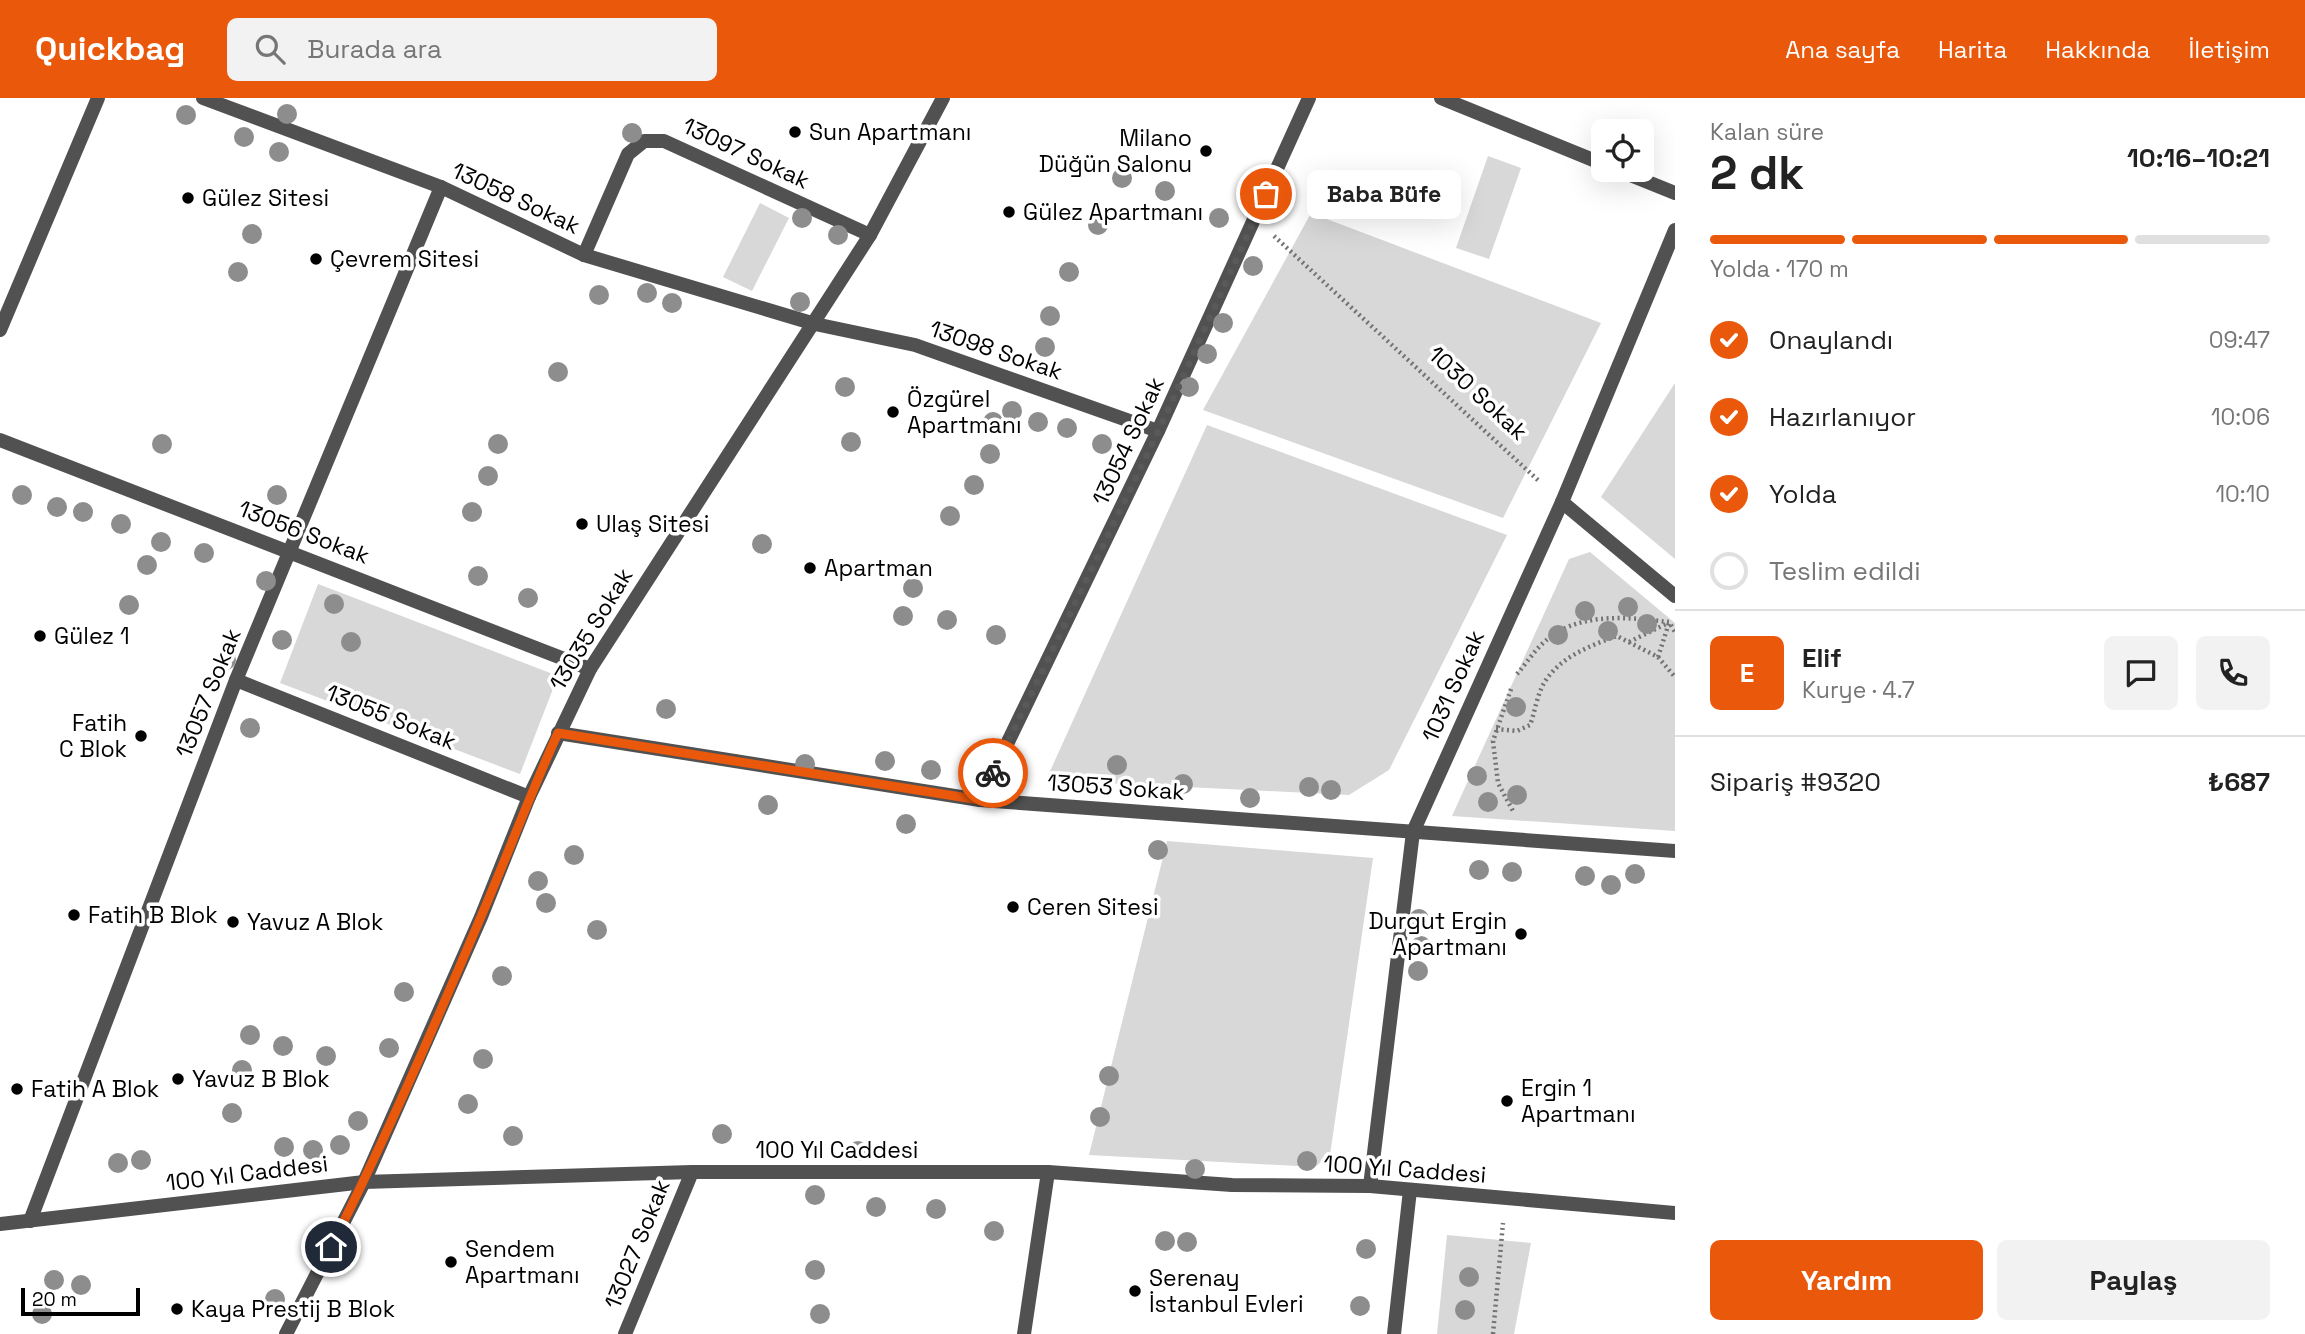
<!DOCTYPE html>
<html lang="tr">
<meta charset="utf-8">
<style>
:root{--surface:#fff;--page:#f2f2f2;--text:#222;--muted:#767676;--line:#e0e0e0;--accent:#ea580c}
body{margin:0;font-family:"Space Grotesk",sans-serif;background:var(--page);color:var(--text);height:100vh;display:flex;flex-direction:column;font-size:26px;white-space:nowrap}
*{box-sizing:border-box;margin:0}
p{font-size:23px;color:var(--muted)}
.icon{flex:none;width:38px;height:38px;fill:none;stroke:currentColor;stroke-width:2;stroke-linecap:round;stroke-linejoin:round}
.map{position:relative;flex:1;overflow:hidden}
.drawer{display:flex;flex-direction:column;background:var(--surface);width:630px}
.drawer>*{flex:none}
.tools{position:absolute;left:1591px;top:21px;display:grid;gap:14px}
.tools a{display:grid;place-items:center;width:63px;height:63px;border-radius:10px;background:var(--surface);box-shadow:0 7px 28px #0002;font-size:35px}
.scale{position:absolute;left:21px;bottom:18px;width:119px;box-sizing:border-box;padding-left:7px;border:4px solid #000;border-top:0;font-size:19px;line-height:24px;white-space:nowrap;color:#000;-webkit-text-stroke:5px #fff;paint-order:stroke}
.pin{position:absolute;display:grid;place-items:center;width:60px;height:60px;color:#fff;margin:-30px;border:4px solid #fff;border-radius:50%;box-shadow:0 2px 7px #0007}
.courier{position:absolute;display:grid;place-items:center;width:70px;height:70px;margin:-35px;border:5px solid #ea580c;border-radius:50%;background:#fff;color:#222;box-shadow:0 2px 9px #0007}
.bubble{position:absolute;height:49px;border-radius:10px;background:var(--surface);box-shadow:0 7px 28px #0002;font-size:23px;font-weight:700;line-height:49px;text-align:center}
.headline em{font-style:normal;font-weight:700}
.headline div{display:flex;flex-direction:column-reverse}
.headline{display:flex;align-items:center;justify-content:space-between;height:119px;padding:0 35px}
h1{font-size:46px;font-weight:700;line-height:52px}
.bar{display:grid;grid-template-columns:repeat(4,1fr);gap:10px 7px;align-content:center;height:84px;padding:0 35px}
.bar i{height:9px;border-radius:5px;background:var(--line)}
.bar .selected{background:var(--accent)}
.bar p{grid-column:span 4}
.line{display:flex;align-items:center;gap:18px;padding:0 35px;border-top:2px solid var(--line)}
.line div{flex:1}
.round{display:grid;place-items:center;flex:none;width:74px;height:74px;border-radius:10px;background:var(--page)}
ol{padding:0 35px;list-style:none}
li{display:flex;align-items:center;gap:21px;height:77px}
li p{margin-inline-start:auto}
li .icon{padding:7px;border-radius:50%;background:var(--accent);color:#fff;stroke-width:4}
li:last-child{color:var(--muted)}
li i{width:38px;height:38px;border:4px solid var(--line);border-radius:50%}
.button{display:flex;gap:14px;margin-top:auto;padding:14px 35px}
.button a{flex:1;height:80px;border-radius:10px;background:var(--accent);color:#fff;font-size:28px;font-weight:700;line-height:80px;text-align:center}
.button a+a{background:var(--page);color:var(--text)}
header{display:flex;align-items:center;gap:42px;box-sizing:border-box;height:98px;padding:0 35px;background:var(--accent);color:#fff}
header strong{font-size:33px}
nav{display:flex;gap:38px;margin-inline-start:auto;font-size:24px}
.search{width:490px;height:63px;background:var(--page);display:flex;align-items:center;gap:18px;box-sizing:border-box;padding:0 24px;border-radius:10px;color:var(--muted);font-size:26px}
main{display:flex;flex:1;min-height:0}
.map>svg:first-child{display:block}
.green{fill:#d8d8d8}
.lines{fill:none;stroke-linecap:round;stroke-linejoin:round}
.path{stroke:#737373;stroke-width:4.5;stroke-dasharray:2 3.5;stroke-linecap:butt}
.service{stroke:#515151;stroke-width:14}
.minor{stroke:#515151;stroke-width:14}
.tertiary{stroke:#515151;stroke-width:14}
.tree{fill:#8d8d8d}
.done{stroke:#595959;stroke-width:7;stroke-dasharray:0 12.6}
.route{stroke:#ea580c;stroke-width:9}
.poi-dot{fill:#000;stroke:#fff;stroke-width:2.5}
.labels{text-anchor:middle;stroke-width:7;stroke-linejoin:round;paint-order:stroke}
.poi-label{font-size:23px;fill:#000;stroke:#fff;text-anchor:start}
.street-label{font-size:23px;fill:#000;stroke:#fff}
</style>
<header>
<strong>Quickbag</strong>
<div class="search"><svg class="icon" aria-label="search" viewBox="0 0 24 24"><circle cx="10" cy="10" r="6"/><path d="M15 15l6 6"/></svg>Burada ara</div>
<nav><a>Ana sayfa</a><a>Harita</a><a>Hakkında</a><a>İletişim</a></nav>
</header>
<main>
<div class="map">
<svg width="1675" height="1236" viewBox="0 0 1675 1236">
<rect width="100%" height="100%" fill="#fff"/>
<!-- green -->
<g class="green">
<polygon points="1488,58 1521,70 1489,161 1456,150"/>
<polygon points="760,105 789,120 752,193 723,179"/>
<polygon points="1311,115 1601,225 1503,420 1203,312"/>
<polygon points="1675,285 1675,461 1601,399"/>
<polygon points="1207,327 1507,437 1389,672 1349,697 1046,682"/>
<polygon points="1590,454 1675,525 1675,733 1452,718 1569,461"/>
<polygon points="318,486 558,578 520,676 280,585"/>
<polygon points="1167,743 1373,760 1330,1057 1315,1069 1089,1057"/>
<polygon points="1447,1137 1531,1145 1514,1236 1437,1236"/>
</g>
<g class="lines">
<!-- path -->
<g class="path">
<polyline points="1274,138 1540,384"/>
<polyline points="1629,544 1668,525"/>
<polyline points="1658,559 1669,525"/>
<path d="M1517,576c8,-9 15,-20 24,-29 34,-34 85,-28 128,-23l6,10"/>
<polyline points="1511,591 1493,643 1498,685 1514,715"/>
<path d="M1496,631l21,2 13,-6c5,-13 7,-30 14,-42 16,-26 45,-37 73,-47l41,21 17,20"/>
<polyline points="1493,1236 1503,1125"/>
</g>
<!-- service -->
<g class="service">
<polyline points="584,157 628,56 644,43 664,43 870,137"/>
<polyline points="815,226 915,247 1158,333"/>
<polyline points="236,582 529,699"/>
<polyline points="980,702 1158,333 1309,0"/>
<polyline points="30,1123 236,582 441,89"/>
<polyline points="1024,1236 1048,1074"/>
<polyline points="1394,1236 1410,1092"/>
</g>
<!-- minor -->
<g class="minor">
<polyline points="203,0 441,89 584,157 815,226"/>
<polyline points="0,232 98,0"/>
<polyline points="0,342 590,571"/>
<polyline points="1562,404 1675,498"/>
<polyline points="558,635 980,702 1675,753"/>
<polyline points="1370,1088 1413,734 1562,404 1675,132"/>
<polyline points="286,1236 364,1084 481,819 529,699 590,571 870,137 943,0"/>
<polyline points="625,1236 692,1074"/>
</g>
<!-- tertiary -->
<g class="tertiary">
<polyline points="1441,0 1603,66"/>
<polyline points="1618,72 1675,95"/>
<polyline points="0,1126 364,1084 692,1074 1048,1074 1232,1087 1370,1088 1675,1115"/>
</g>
</g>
<!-- trees -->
<g class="tree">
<circle cx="287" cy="16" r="10"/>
<circle cx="186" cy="17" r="10"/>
<circle cx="632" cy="35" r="10"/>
<circle cx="244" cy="39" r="10"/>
<circle cx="279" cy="54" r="10"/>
<circle cx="1122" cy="80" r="10"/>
<circle cx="1165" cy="93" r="10"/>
<circle cx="802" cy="120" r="10"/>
<circle cx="1219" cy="120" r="10"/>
<circle cx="1098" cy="127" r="10"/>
<circle cx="252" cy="136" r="10"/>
<circle cx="838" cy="137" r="10"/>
<circle cx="1253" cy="168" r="10"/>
<circle cx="238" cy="174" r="10"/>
<circle cx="1069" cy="174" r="10"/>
<circle cx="647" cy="195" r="10"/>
<circle cx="599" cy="197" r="10"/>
<circle cx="800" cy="204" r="10"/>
<circle cx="672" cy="205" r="10"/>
<circle cx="1050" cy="218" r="10"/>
<circle cx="1223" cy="225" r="10"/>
<circle cx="1045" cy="249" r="10"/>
<circle cx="1207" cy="256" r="10"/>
<circle cx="558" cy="274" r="10"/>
<circle cx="845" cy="289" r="10"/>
<circle cx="1189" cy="289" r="10"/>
<circle cx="1012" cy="313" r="10"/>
<circle cx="993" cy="324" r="10"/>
<circle cx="1038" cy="324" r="10"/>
<circle cx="1067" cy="330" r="10"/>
<circle cx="851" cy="344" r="10"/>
<circle cx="162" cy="346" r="10"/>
<circle cx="498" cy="346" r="10"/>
<circle cx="1102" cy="346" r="10"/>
<circle cx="990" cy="356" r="10"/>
<circle cx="488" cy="378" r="10"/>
<circle cx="974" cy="387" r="10"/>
<circle cx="22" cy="397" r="10"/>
<circle cx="277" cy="397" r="10"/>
<circle cx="57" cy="409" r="10"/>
<circle cx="83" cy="414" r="10"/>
<circle cx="472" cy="414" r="10"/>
<circle cx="950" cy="418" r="10"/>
<circle cx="121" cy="426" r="10"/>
<circle cx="161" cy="444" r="10"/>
<circle cx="762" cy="446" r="10"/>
<circle cx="204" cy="455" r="10"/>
<circle cx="147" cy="467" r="10"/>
<circle cx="478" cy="478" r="10"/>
<circle cx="266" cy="483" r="10"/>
<circle cx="913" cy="490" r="10"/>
<circle cx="528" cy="500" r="10"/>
<circle cx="334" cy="506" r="10"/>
<circle cx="129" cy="507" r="10"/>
<circle cx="1628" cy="509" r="10"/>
<circle cx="1585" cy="513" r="10"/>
<circle cx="903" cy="518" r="10"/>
<circle cx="947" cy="522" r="10"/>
<circle cx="1647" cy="526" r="10"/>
<circle cx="1608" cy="533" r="10"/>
<circle cx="996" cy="537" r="10"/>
<circle cx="1558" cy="537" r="10"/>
<circle cx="282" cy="542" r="10"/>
<circle cx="351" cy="544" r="10"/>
<circle cx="226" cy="562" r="10"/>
<circle cx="1516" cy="609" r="10"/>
<circle cx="666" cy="611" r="10"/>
<circle cx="250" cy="630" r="10"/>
<circle cx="885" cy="663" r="10"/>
<circle cx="805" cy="666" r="10"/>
<circle cx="1117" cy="667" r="10"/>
<circle cx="931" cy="672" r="10"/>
<circle cx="1477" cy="678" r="10"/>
<circle cx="1183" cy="686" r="10"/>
<circle cx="1309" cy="689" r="10"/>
<circle cx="1331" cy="692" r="10"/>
<circle cx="1517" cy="697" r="10"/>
<circle cx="1250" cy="700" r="10"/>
<circle cx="1488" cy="704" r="10"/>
<circle cx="768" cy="707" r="10"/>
<circle cx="906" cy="726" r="10"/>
<circle cx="1158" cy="752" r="10"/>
<circle cx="574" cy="757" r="10"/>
<circle cx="1479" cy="772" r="10"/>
<circle cx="1512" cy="774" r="10"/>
<circle cx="1635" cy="776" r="10"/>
<circle cx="1585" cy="778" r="10"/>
<circle cx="538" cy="783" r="10"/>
<circle cx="1611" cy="787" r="10"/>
<circle cx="546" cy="805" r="10"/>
<circle cx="1419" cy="821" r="10"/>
<circle cx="597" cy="832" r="10"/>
<circle cx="1421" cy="848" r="10"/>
<circle cx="1418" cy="873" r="10"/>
<circle cx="502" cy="878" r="10"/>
<circle cx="404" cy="894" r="10"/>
<circle cx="250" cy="937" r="10"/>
<circle cx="283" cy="948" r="10"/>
<circle cx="389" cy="950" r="10"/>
<circle cx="326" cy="958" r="10"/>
<circle cx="483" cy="961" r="10"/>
<circle cx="242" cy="972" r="10"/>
<circle cx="1109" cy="978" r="10"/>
<circle cx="468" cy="1006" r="10"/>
<circle cx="232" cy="1015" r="10"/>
<circle cx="1100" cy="1019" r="10"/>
<circle cx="358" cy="1023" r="10"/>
<circle cx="722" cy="1036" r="10"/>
<circle cx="513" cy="1038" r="10"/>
<circle cx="340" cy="1047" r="10"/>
<circle cx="284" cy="1049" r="10"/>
<circle cx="313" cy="1052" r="10"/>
<circle cx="858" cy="1053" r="10"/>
<circle cx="141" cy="1062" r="10"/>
<circle cx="1307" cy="1063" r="10"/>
<circle cx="118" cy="1065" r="10"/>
<circle cx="1195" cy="1071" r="10"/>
<circle cx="815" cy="1097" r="10"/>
<circle cx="876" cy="1109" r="10"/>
<circle cx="936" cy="1111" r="10"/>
<circle cx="994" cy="1133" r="10"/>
<circle cx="1165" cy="1143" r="10"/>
<circle cx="1187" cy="1144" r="10"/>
<circle cx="1366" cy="1151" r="10"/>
<circle cx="815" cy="1172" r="10"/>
<circle cx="1469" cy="1179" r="10"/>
<circle cx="54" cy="1182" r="10"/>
<circle cx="81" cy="1187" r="10"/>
<circle cx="275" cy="1201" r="10"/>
<circle cx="1360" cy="1208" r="10"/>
<circle cx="1465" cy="1212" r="10"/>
<circle cx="42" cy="1216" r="10"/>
<circle cx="820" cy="1216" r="10"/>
</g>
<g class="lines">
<!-- done -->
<polyline class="done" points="993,675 1158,334 1266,96"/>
<!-- route -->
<path class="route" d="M331,1149c54,-107 102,-218 149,-328 27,-62 50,-125 78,-186l422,67 13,-27"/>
</g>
<!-- markers -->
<g class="poi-dot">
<circle cx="795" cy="34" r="7"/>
<circle cx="1206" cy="53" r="7"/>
<circle cx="188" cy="100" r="7"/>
<circle cx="1009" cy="114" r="7"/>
<circle cx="316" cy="161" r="7"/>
<circle cx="893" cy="314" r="7"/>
<circle cx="582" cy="426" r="7"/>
<circle cx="810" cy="470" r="7"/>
<circle cx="40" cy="538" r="7"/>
<circle cx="141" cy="638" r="7"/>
<circle cx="1013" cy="809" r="7"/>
<circle cx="74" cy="817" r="7"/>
<circle cx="233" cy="824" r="7"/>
<circle cx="1521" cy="836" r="7"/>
<circle cx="178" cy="981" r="7"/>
<circle cx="17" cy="991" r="7"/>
<circle cx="1507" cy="1003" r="7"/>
<circle cx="451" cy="1164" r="7"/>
<circle cx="1135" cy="1193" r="7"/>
<circle cx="177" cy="1211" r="7"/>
</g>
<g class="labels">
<!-- poi labels -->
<g class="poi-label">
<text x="809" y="42">Sun Apartmanı</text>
<text x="1192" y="48" text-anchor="end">Milano<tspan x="1192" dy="26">Düğün Salonu</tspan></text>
<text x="202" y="108">Gülez Sitesi</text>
<text x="1023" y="122">Gülez Apartmanı</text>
<text x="330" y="169">Çevrem Sitesi</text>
<text x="907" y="309">Özgürel<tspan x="907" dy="26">Apartmanı</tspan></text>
<text x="596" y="434">Ulaş Sitesi</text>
<text x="824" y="478">Apartman</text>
<text x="54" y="546">Gülez 1</text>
<text x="127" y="633" text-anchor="end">Fatih<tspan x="127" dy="26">C Blok</tspan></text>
<text x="1027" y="817">Ceren Sitesi</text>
<text x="88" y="825">Fatih B Blok</text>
<text x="1507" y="831" text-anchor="end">Durgut Ergin<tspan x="1507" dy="26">Apartmanı</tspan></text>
<text x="247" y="832">Yavuz A Blok</text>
<text x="192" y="989">Yavuz B Blok</text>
<text x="1521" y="998">Ergin 1<tspan x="1521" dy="26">Apartmanı</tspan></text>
<text x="31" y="999">Fatih A Blok</text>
<text x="465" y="1159">Sendem<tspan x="465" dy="26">Apartmanı</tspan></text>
<text x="1149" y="1188">Serenay<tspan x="1149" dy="26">İstanbul Evleri</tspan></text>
<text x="191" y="1219">Kaya Prestij B Blok</text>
</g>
<!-- street labels -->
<g class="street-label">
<text transform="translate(746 55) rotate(25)" y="8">13097 Sokak</text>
<text transform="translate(516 100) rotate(25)" y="8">13058 Sokak</text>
<text transform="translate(996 252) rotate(19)" y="8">13098 Sokak</text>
<text transform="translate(1478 295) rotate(43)" y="8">1030 Sokak</text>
<text transform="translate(1128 343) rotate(-65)" y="8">13054 Sokak</text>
<text transform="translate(304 434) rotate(21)" y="8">13056 Sokak</text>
<text transform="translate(591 531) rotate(-59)" y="8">13035 Sokak</text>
<text transform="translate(1453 588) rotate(-66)" y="8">1031 Sokak</text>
<text transform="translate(208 595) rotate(-68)" y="8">13057 Sokak</text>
<text transform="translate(391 619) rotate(22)" y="8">13055 Sokak</text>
<text transform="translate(1116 689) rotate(4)" y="8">13053 Sokak</text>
<text x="837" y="1060">100 Yıl Caddesi</text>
<text transform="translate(1405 1071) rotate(4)" y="8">100 Yıl Caddesi</text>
<text transform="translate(247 1075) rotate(-7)" y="8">100 Yıl Caddesi</text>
<text transform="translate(637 1146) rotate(-68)" y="8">13027 Sokak</text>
</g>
</g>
</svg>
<div class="tools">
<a><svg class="icon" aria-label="locate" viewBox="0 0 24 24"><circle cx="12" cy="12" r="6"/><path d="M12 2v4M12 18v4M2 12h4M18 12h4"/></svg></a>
</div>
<div class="scale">20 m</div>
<div class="pin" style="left:1266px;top:96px;background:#ea580c"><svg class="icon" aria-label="bag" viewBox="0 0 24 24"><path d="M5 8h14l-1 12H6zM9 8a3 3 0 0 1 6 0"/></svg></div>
<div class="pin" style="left:331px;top:1149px;background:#1f2937"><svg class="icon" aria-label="home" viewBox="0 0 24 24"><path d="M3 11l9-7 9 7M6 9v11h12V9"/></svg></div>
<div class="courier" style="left:993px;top:675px"><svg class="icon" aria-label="bike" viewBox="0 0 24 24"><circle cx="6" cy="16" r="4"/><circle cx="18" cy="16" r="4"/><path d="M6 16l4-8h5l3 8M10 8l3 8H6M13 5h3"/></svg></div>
<div class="bubble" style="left:1307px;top:72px;width:154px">Baba Büfe</div>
</div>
<section class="drawer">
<div class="headline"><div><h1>2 dk</h1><p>Kalan süre</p></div><em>10:16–10:21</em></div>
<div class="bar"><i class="selected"></i><i class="selected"></i><i class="selected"></i><i></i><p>Yolda · 170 m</p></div>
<ol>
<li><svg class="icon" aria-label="check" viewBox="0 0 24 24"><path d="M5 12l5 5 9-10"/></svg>Onaylandı<p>09:47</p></li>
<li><svg class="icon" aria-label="check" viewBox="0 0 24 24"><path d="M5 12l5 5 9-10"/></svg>Hazırlanıyor<p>10:06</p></li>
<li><svg class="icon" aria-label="check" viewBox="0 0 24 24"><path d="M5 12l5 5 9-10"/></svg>Yolda<p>10:10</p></li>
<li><i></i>Teslim edildi</li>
</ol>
<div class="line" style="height:126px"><b class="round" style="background:var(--accent);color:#fff">E</b><div><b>Elif</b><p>Kurye · 4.7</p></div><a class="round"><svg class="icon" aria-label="chat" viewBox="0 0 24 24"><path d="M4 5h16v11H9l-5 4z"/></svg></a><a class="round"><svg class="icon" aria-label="phone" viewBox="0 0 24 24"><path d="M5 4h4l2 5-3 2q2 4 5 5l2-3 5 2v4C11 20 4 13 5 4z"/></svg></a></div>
<div class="line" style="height:91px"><div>Sipariş #9320</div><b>₺687</b></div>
<div class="button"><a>Yardım</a><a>Paylaş</a></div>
</section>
</main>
